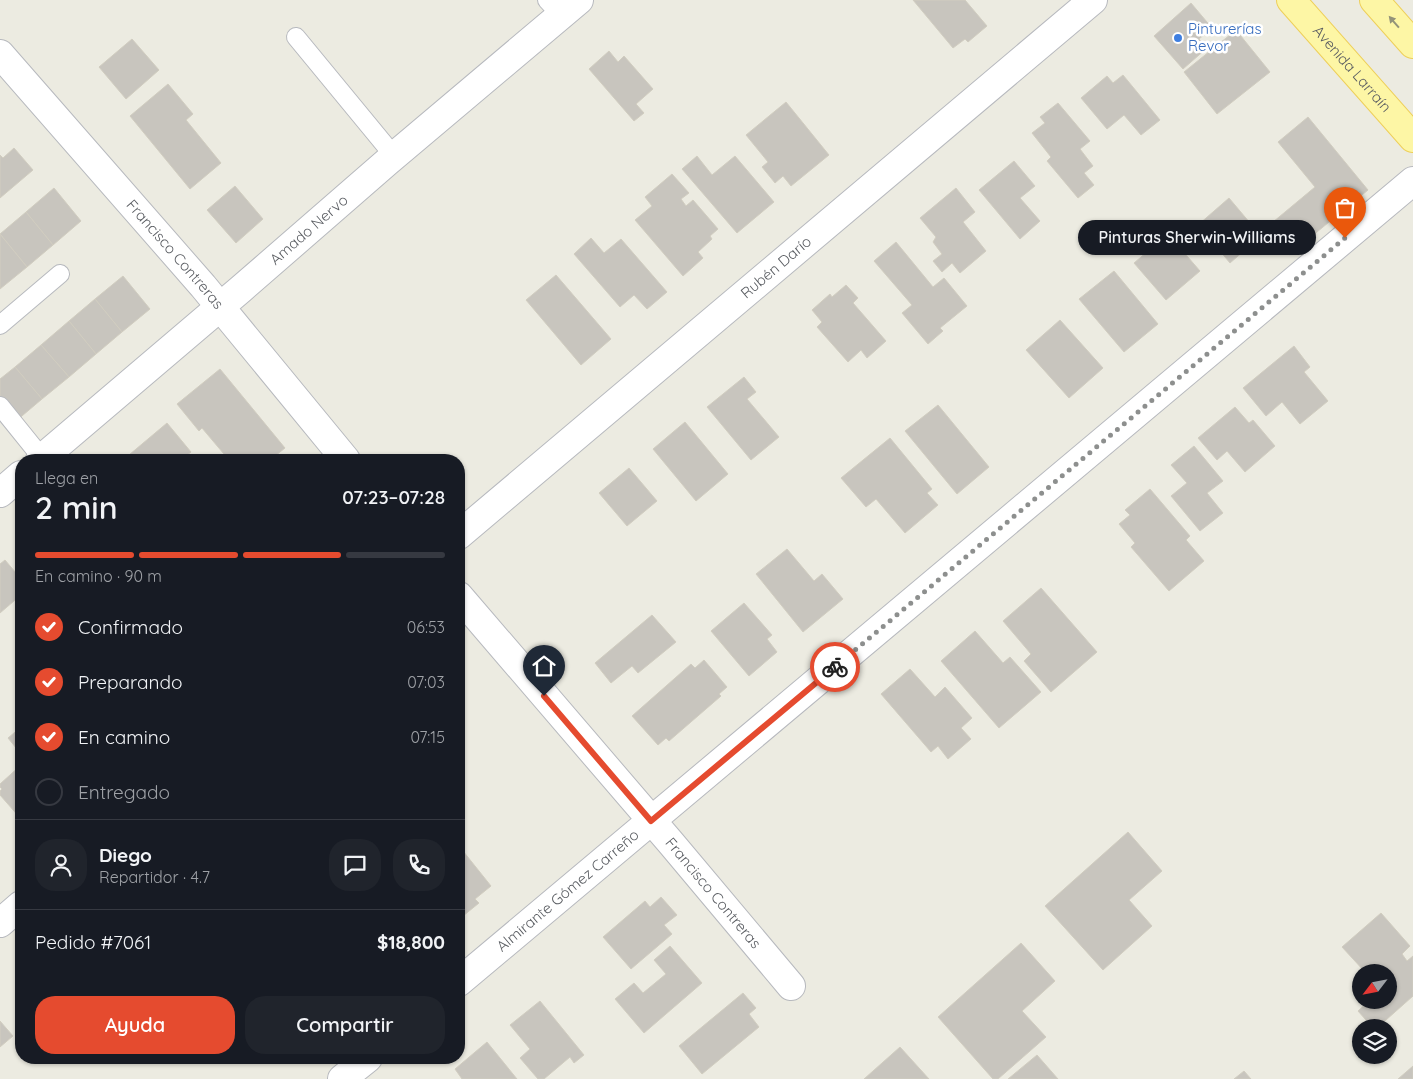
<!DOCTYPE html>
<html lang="es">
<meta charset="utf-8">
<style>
:root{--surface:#171b24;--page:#20242c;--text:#f1f3f6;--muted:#9ea1a6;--line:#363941;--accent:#e54b2f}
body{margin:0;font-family:Quicksand,sans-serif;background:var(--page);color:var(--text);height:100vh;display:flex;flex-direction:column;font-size:19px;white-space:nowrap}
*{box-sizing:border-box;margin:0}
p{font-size:16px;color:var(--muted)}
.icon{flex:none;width:28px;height:28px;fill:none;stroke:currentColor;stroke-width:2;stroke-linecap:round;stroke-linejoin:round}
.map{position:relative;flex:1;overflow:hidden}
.panel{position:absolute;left:15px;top:454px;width:450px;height:610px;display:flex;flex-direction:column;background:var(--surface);border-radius:20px;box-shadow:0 1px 4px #0004}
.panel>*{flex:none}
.needle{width:32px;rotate:238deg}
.buttons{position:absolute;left:1352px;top:964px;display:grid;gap:10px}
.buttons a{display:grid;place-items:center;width:45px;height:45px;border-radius:50%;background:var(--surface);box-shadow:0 1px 4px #0004;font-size:25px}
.pin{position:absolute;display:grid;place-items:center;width:42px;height:42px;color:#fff;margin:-51px -21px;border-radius:50% 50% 50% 0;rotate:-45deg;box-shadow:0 0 5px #0007}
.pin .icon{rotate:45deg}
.courier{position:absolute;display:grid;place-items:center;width:50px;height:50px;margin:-25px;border:4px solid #e54b2f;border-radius:50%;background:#fff;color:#222;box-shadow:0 1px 6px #0007}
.bubble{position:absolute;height:35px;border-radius:18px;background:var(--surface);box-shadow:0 1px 4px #0004;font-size:16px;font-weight:600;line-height:35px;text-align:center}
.overview em{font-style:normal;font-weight:600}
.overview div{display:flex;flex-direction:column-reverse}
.overview{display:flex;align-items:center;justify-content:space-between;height:85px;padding:0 20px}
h1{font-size:32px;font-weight:600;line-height:38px}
.bar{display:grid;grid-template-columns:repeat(4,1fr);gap:8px 5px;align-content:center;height:60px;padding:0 20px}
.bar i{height:6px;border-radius:4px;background:var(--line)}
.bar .selected{background:var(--accent)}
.bar p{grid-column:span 4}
.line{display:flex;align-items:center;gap:12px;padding:0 20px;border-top:1px solid var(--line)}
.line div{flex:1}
.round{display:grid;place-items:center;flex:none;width:52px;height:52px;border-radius:20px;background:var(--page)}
ol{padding:0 20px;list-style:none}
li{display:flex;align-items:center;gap:15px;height:55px}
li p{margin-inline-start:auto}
li .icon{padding:5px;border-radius:50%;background:var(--accent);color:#fff;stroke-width:4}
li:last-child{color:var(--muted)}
li i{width:28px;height:28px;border:2px solid var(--line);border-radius:50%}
.button{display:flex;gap:10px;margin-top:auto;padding:10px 20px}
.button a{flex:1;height:58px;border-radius:20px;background:var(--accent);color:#fff;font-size:20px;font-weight:600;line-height:58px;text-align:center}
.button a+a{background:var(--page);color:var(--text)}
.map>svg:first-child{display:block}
.building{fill:#c8c5be;stroke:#d1cdc0}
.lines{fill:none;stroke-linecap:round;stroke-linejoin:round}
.lane-casing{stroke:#b7b9be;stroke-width:20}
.street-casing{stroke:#b7b9be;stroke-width:30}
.primary-casing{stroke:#eecf59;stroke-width:30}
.lane{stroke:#fff;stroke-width:18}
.street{stroke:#fff;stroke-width:28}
.primary{stroke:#fdf6a5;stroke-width:28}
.oneway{fill:#939379}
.done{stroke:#8d8f8e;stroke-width:5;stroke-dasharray:0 9}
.route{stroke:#e54b2f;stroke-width:6}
.shop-dot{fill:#3f7fe0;stroke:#fff;stroke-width:2}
.labels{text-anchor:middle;stroke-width:5;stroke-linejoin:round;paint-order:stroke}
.shop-label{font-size:15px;fill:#366cbe;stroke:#fff;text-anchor:start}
.street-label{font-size:15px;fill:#5a5d62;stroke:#fff}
</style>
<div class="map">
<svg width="1413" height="1079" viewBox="0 0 1413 1079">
<rect width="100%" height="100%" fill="#ecebe1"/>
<!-- building -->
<g class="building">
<polygon points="913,0 965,0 987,26 968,42 965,39 953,48"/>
<polygon points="1191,3 1212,28 1199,39 1207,48 1183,69 1154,36"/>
<polygon points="1236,30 1270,72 1217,114 1184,72"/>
<polygon points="132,39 159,70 126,99 99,67"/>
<polygon points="609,51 618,62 624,56 653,89 636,104 644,113 634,121 589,69"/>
<polygon points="1123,75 1160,120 1141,135 1124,115 1107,129 1081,98 1107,76 1113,83"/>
<polygon points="168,84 193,114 186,120 221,163 190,189 130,116"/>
<polygon points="786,102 829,155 791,186 783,176 775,183 762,167 768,162 746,135"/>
<polygon points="1058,103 1090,141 1080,149 1093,166 1084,173 1094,185 1078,198 1047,161 1051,157 1032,133 1045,123 1040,117"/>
<polygon points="1308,117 1368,190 1289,255 1267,227 1315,187 1278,142"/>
<polygon points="14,148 33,170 0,198 0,155 3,158"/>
<polygon points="697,156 712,175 735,156 774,202 737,233 682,169"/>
<polygon points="1014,161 1035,186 1020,198 1040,221 1020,239 979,190"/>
<polygon points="672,174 689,193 681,199 686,206 693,200 718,229 710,236 712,239 698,252 703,258 683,276 635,220 652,206 645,197"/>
<polygon points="235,186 263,219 236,243 207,210"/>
<polygon points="54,188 81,221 53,245 26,212"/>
<polygon points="956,188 975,212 963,222 986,251 960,273 952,263 942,272 933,261 942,254 933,242 936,237 920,218"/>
<polygon points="1229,198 1261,236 1230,263 1198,225"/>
<polygon points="26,212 53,245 27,267 0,234"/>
<polygon points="0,234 27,267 0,289"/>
<polygon points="1168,234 1200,271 1166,300 1134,263"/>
<polygon points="591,238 604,253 621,239 667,292 647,309 634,295 620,307 574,254"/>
<polygon points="896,242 933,287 944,278 967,306 940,328 943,331 928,344 902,313 912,305 874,261"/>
<polygon points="1114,271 1158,324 1124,352 1079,299"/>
<polygon points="556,275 611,339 581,365 526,300"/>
<polygon points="123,276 150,309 122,332 95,299"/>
<polygon points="846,285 858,298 853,303 886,341 867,358 861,350 848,362 817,327 822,322 812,310 830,294 832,297"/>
<polygon points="95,299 122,332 96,354 69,321"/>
<polygon points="1060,320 1103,368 1069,398 1026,350"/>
<polygon points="69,321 96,354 69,377 41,345"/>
<polygon points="41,345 69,377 42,399 15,367"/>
<polygon points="1294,346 1310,367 1304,372 1328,401 1300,424 1282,402 1266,416 1243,388"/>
<polygon points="15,367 42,399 16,421 0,403 0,379"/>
<polygon points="220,369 285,448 270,460 229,460 202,428 199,431 177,404"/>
<polygon points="744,377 756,392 747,399 779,437 751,460 707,407"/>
<polygon points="938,405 989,467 957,494 905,431"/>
<polygon points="1235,407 1249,423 1253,420 1275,446 1245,472 1227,451 1217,460 1198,438"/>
<polygon points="685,422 728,474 696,501 653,449"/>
<polygon points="167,423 191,452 181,460 123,460"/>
<polygon points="890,438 932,489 927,493 938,505 905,533 876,499 866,507 841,478"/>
<polygon points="1194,446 1223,481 1207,493 1223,513 1200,531 1171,496 1187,483 1171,465"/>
<polygon points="629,468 657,501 627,526 599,493"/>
<polygon points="1150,489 1190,536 1186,540 1204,561 1169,591 1131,547 1135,543 1119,524 1130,515 1125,510"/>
<polygon points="787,549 814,581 822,574 843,599 803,632 756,574"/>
<polygon points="5,560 21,579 21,595 0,613 0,564"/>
<polygon points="1041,588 1097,652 1051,692 1024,661 1031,654 1003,621"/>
<polygon points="744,603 772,635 767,639 777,652 749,676 711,631"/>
<polygon points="652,615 676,642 638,673 632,666 611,683 595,663"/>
<polygon points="975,631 1003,663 1010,657 1041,692 999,728 941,661"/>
<polygon points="704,660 727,687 719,694 721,696 669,741 666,738 658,745 632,716 691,664 695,668"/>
<polygon points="910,669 935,697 945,687 972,718 961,728 971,739 948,759 938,746 931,752 881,694"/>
<polygon points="21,727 21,754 8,738"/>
<polygon points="21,765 21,819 0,795 0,791 2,789 0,787 0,784"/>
<polygon points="1128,832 1162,871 1129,900 1152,926 1103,970 1045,906"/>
<polygon points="459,846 491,886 475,899 479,903 463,916 460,912 459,912"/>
<polygon points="661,897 677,915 664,925 672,934 631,969 603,937 645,901 650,907"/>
<polygon points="1381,913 1410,946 1402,954 1407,961 1413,956 1413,996 1377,1028 1373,1028 1358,1011 1370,1000 1389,1000 1389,972 1365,972 1342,947"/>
<polygon points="1021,943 1055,981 1022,1011 1046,1037 998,1079 993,1079 938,1017"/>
<polygon points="670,946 702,983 644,1033 615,999 634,983 643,993 666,974 654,960"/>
<polygon points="743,993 756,1008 749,1014 759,1027 702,1074 679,1046"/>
<polygon points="540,1001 584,1055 574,1063 570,1057 544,1079 538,1079 520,1058 530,1049 510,1025"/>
<polygon points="0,1021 13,1036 0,1047"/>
<polygon points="487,1042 517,1079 462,1079 455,1069"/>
<polygon points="900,1047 929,1079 864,1079"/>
<polygon points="1037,1055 1058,1079 1008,1079"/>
<polygon points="1413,1066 1413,1079 1398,1079"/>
<polygon points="1244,1071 1251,1079 1234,1079"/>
</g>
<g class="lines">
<!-- lane casing -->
<g class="lane-casing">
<g id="lane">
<polyline points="547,0 561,15"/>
<polyline points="296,37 394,156"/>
<polyline points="0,325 60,274"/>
<polyline points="0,406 42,458"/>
</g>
</g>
<!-- street casing -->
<g class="street-casing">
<g id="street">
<path id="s1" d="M0,54l203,232 143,174"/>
<path id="s2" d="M40,460l201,-171 146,-127 192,-162"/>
<polyline points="0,493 21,475"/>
<path id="s3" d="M459,535l634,-535"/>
<path id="s4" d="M459,596l212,247 120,143"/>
<polyline points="0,923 21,905"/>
<path id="s5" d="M459,982l954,-801"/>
<polyline points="342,1079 368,1058"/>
</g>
</g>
<!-- primary casing -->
<g class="primary-casing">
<g id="primary">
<path id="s6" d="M1291,0l122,138"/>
<polyline points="1374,0 1413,44"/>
</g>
</g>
<!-- lane -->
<use href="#lane" class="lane"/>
<!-- street -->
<use href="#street" class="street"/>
<!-- primary -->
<use href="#primary" class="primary"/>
</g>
<!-- one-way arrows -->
<defs><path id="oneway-solid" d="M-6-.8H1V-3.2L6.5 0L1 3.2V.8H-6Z" transform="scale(1.25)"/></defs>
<use class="oneway" href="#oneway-solid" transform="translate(1394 22) rotate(-131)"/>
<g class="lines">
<!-- done -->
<polyline class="done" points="835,667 1345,238"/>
<!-- route -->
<polyline class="route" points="544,696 651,821 835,667"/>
</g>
<!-- markers -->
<circle class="shop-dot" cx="1178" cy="38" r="5"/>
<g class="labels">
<!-- shop labels -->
<g class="shop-label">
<text x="1188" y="34">Pinturerías<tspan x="1188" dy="17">Revor</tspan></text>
</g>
<!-- street labels -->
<g class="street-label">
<text dy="5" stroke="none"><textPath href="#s6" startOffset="92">Avenida Larraín</textPath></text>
<text dy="5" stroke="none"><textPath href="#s2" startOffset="354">Amado Nervo</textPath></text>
<text dy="5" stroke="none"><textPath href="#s1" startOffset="266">Francisco Contreras</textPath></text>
<text dy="5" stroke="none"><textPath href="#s3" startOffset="415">Rubén Darío</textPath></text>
<text dy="5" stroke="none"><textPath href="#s5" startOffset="142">Almirante Gómez Carreño</textPath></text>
<text dy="5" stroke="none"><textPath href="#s4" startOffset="391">Francisco Contreras</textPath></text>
</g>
</g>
</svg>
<div class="buttons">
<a><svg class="needle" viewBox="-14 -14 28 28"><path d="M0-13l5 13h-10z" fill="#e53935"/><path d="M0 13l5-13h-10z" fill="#9ea1a6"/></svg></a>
<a><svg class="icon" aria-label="layers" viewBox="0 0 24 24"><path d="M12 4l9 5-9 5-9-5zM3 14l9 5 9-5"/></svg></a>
</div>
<div class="pin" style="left:1345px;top:238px;background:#ea580c"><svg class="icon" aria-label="bag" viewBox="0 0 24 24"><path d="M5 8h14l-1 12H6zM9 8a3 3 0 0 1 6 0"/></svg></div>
<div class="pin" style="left:544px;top:696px;background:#1f2937"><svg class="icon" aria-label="home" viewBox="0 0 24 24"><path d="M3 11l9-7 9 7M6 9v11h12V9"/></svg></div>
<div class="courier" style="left:835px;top:667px"><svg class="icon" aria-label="bike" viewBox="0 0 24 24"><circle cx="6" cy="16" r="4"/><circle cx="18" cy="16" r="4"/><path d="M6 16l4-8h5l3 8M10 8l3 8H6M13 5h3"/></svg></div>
<div class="bubble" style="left:1078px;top:220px;width:238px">Pinturas Sherwin-Williams</div>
<section class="panel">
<div class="overview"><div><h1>2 min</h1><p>Llega en</p></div><em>07:23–07:28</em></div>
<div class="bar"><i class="selected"></i><i class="selected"></i><i class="selected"></i><i></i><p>En camino · 90 m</p></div>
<ol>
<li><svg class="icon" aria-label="check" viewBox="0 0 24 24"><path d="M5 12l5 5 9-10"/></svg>Confirmado<p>06:53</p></li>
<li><svg class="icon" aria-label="check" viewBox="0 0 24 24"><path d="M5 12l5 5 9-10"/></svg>Preparando<p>07:03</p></li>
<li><svg class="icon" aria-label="check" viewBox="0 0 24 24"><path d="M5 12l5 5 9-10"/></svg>En camino<p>07:15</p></li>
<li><i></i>Entregado</li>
</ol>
<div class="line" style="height:90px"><a class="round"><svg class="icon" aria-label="person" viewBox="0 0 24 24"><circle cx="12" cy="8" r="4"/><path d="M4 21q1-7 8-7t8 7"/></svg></a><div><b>Diego</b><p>Repartidor · 4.7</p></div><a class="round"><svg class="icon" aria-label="chat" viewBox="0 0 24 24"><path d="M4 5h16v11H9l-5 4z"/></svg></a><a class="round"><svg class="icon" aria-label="phone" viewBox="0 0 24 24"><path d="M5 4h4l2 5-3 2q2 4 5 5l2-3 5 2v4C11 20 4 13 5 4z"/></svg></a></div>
<div class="line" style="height:65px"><div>Pedido #7061</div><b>$18,800</b></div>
<div class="button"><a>Ayuda</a><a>Compartir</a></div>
</section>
</div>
